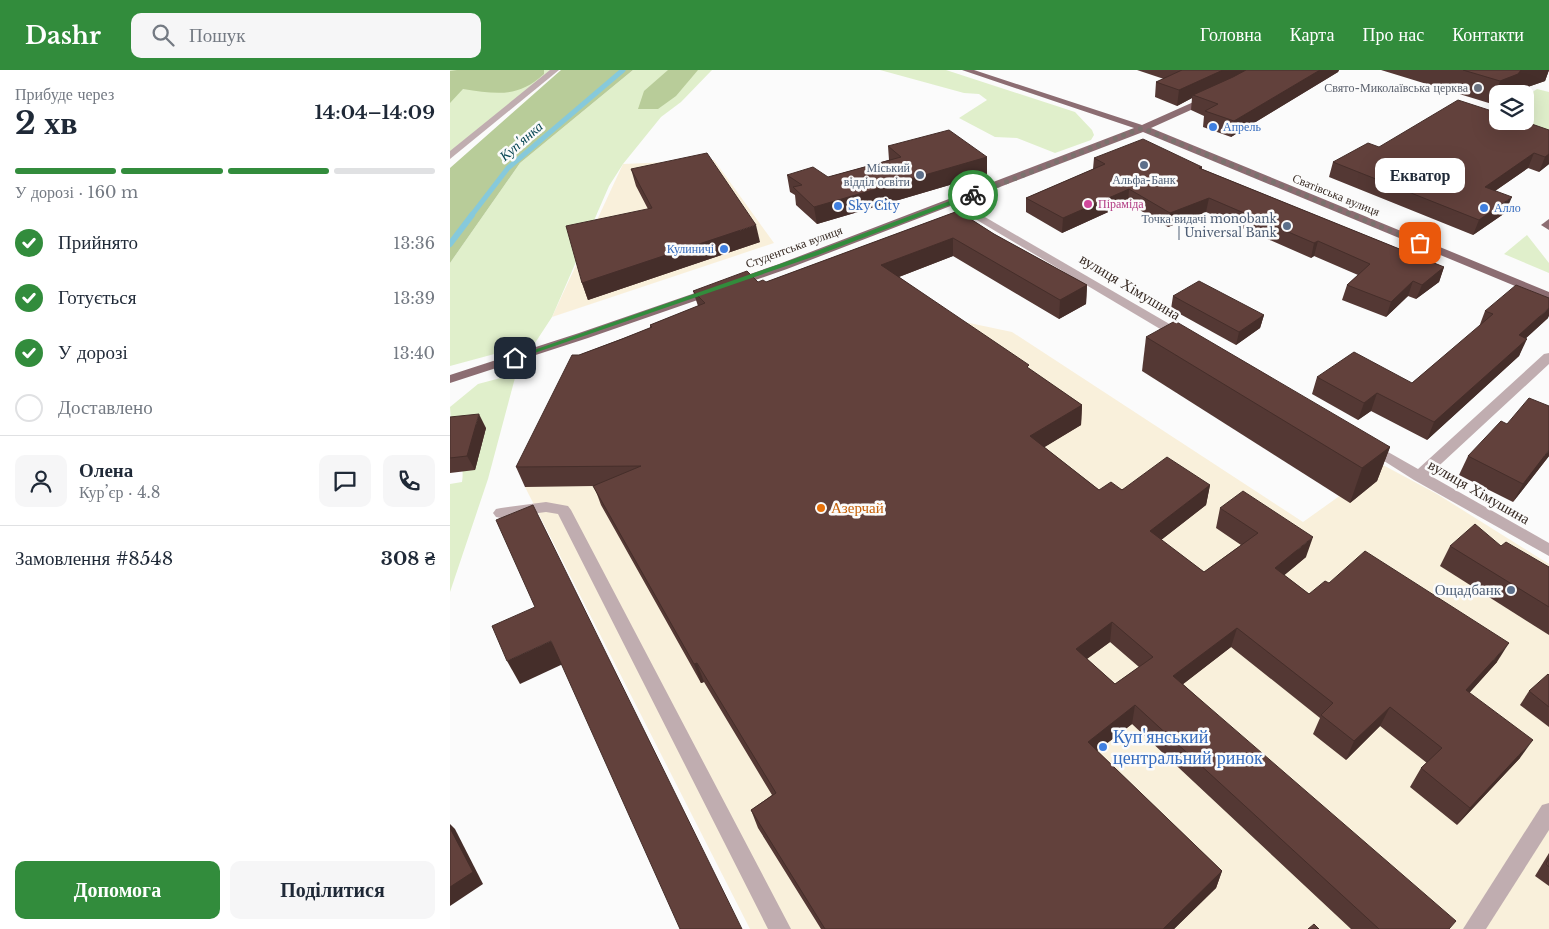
<!DOCTYPE html>
<html lang="uk">
<meta charset="utf-8">
<style>
:root{--surface:#fff;--page:#f6f6f7;--text:#1f2937;--muted:#747a83;--line:#e0e1e3;--accent:#328c3c}
body{margin:0;font-family:"Libre Baskerville",serif;background:var(--page);color:var(--text);height:100vh;display:flex;flex-direction:column;font-size:19px;white-space:nowrap}
*{box-sizing:border-box;margin:0}
p{font-size:16px;color:var(--muted)}
.icon{flex:none;width:28px;height:28px;fill:none;stroke:currentColor;stroke-width:2;stroke-linecap:round;stroke-linejoin:round}
.map{position:relative;flex:1;overflow:hidden}
.panel{display:flex;flex-direction:column;background:var(--surface);width:450px}
.panel>*{flex:none}
.controls{position:absolute;left:1039px;top:15px;display:grid;gap:10px}
.controls a{display:grid;place-items:center;width:45px;height:45px;border-radius:10px;background:var(--surface);box-shadow:0 5px 20px #0002;font-size:25px}
.pin{position:absolute;display:grid;place-items:center;width:42px;height:42px;color:#fff;margin:-21px;border-radius:10px;box-shadow:0 2px 8px #0006}
.courier{position:absolute;display:grid;place-items:center;width:50px;height:50px;margin:-25px;border:4px solid #328c3c;border-radius:50%;background:#fff;color:#222;box-shadow:0 1px 6px #0007}
.bubble{position:absolute;height:35px;border-radius:10px;background:var(--surface);box-shadow:0 5px 20px #0002;font-size:16px;font-weight:800;line-height:35px;text-align:center}
.headline em{font-style:normal;font-weight:800}
.headline div{display:flex;flex-direction:column-reverse}
.headline{display:flex;align-items:center;justify-content:space-between;height:85px;padding:0 15px}
h1{font-size:32px;font-weight:800;line-height:38px}
.bar{display:grid;grid-template-columns:repeat(4,1fr);gap:8px 5px;align-content:center;height:60px;padding:0 15px}
.bar i{height:6px;border-radius:4px;background:var(--line)}
.bar .current{background:var(--accent)}
.bar p{grid-column:span 4}
.line{display:flex;align-items:center;gap:12px;padding:0 15px;border-top:1px solid var(--line)}
.line div{flex:1}
.round{display:grid;place-items:center;flex:none;width:52px;height:52px;border-radius:10px;background:var(--page)}
ol{padding:0 15px;list-style:none}
li{display:flex;align-items:center;gap:15px;height:55px}
li p{margin-inline-start:auto}
li .icon{padding:5px;border-radius:50%;background:var(--accent);color:#fff;stroke-width:4}
li:last-child{color:var(--muted)}
li i{width:28px;height:28px;border:2px solid var(--line);border-radius:50%}
.primary-button{display:flex;gap:10px;margin-top:auto;padding:10px 15px}
.primary-button a{flex:1;height:58px;border-radius:10px;background:var(--accent);color:#fff;font-size:20px;font-weight:800;line-height:58px;text-align:center}
.primary-button a+a{background:var(--page);color:var(--text)}
header{display:flex;align-items:center;gap:30px;box-sizing:border-box;height:70px;padding:0 25px;background:var(--accent);color:#fff}
header strong{font-size:24px}
nav{display:flex;gap:28px;margin-inline-start:auto;font-size:18px}
.search{width:350px;height:45px;background:var(--page);display:flex;align-items:center;gap:12px;box-sizing:border-box;padding:0 18px;border-radius:10px;color:var(--muted);font-size:19px}
main{display:flex;flex:1;min-height:0}
.map>svg:first-child{display:block}
.commercial{fill:#f9f0db}
.green{fill:#e0efcb}
.forest{fill:#b8cc99}
.lines{fill:none;stroke-linecap:round;stroke-linejoin:round}
.stream-far1{stroke:#86c9db;stroke-width:5}
.stream{stroke:#86c9db;stroke-width:6}
.street{fill:#c0adb0;fill-rule:evenodd}
.primary{fill:#8c6d72;fill-rule:evenodd}
.wall{fill:#543834;fill-rule:evenodd}
.shaded-wall{fill:#452e2a}
.building{fill:#62413c;stroke:#452e2a;fill-rule:evenodd}
.route{fill:#328c3c}
.done{stroke:#7b726e;stroke-width:5;stroke-dasharray:0 9}
.worship-dot{fill:#6b7280;stroke:#fbfbfb;stroke-width:2}
.shop-dot{fill:#3f7fe0;stroke:#fbfbfb;stroke-width:2}
.service-dot{fill:#5c6f8a;stroke:#fbfbfb;stroke-width:2}
.hotel-dot{fill:#d1479c;stroke:#fbfbfb;stroke-width:2}
.food-dot{fill:#e8710a;stroke:#fbfbfb;stroke-width:2}
.labels{text-anchor:middle;stroke-width:5;stroke-linejoin:round;paint-order:stroke}
.far-worship-label{font-size:12px;fill:#5b616d;stroke:#fbfbfb;text-anchor:end}
.far-shop-label{font-size:12px;fill:#366cbe;stroke:#fbfbfb;text-anchor:start}
.far-service-label{font-size:12px;fill:#4e5e75;stroke:#fbfbfb;text-anchor:end}
.far-street-label{font-size:12px;fill:#362922;stroke:#fbfbfb}
.far-hotel-label{font-size:12px;fill:#b23c85;stroke:#fbfbfb;text-anchor:start}
.far-water-label{font-size:14px;font-style:italic;fill:#064552;stroke:#fbfbfb}
.street-label{font-size:15px;fill:#362922;stroke:#fbfbfb}
.food-label{font-size:15px;fill:#c56008;stroke:#fbfbfb;text-anchor:start}
.service-label{font-size:15px;fill:#4e5e75;stroke:#fbfbfb;text-anchor:end}
.near-shop-label{font-size:18px;fill:#366cbe;stroke:#fbfbfb;text-anchor:start}
</style>
<header>
<strong>Dashr</strong>
<div class="search"><svg class="icon" aria-label="search" viewBox="0 0 24 24"><circle cx="10" cy="10" r="6"/><path d="M15 15l6 6"/></svg>Пошук</div>
<nav><a>Головна</a><a>Карта</a><a>Про нас</a><a>Контакти</a></nav>
</header>
<main>
<section class="panel">
<div class="headline"><div><h1>2 хв</h1><p>Прибуде через</p></div><em>14:04–14:09</em></div>
<div class="bar"><i class="current"></i><i class="current"></i><i class="current"></i><i></i><p>У дорозі · 160 m</p></div>
<ol>
<li><svg class="icon" aria-label="check" viewBox="0 0 24 24"><path d="M5 12l5 5 9-10"/></svg>Прийнято<p>13:36</p></li>
<li><svg class="icon" aria-label="check" viewBox="0 0 24 24"><path d="M5 12l5 5 9-10"/></svg>Готується<p>13:39</p></li>
<li><svg class="icon" aria-label="check" viewBox="0 0 24 24"><path d="M5 12l5 5 9-10"/></svg>У дорозі<p>13:40</p></li>
<li><i></i>Доставлено</li>
</ol>
<div class="line" style="height:90px"><a class="round"><svg class="icon" aria-label="person" viewBox="0 0 24 24"><circle cx="12" cy="8" r="4"/><path d="M4 21q1-7 8-7t8 7"/></svg></a><div><b>Олена</b><p>Кур’єр · 4.8</p></div><a class="round"><svg class="icon" aria-label="chat" viewBox="0 0 24 24"><path d="M4 5h16v11H9l-5 4z"/></svg></a><a class="round"><svg class="icon" aria-label="phone" viewBox="0 0 24 24"><path d="M5 4h4l2 5-3 2q2 4 5 5l2-3 5 2v4C11 20 4 13 5 4z"/></svg></a></div>
<div class="line" style="height:65px"><div>Замовлення #8548</div><b>308 ₴</b></div>
<div class="primary-button"><a>Допомога</a><a>Поділитися</a></div>
</section>
<div class="map">
<svg width="1099" height="859" viewBox="0 0 1099 859">
<rect width="100%" height="100%" fill="#fbfbfb"/>
<!-- commercial -->
<g class="commercial">
<polygon points="264,90 324,173 102,247 173,94"/>
<polygon points="415,231 562,262 853,452 933,395 987,424 1099,494 1099,859 300,859 75,417 129,304"/>
</g>
<!-- green -->
<g class="green">
<polygon points="0,0 106,0 0,85"/>
<polygon points="183,0 262,0 231,32 211,47 173,94 159,116 102,247 85,273 0,296 0,193 70,93"/>
<polygon points="430,0 496,0 625,42 642,60 644,65 641,70 605,83 567,68 545,67 509,48 537,30 529,24 514,23"/>
<polygon points="1087,19 1099,22 1099,61 1068,51 1075,51 1075,27"/>
<polygon points="1077,165 1099,193 1099,203 1054,184"/>
<path d="M66,304l-28,105 -38,113v-108l12,-2c4,-25 -12,-50 -12,-75l28,-23z"/>
</g>
<!-- forest -->
<g class="forest">
<path d="M7,0h87v4c-26,24 -47,20 -81,15l-13,14v-32z"/>
<polygon points="111,0 183,0 70,93 0,193 0,98"/>
<polygon points="218,0 248,0 226,26 208,39 188,39 194,21"/>
</g>
<g class="lines">
<!-- stream-far1 -->
<polyline class="stream-far1" points="21,146 58,98 173,0"/>
<!-- stream -->
<polyline class="stream" points="0,174 22,145"/>
<!-- street -->
<g class="street">
<polygon points="100,0 109,0 0,89 0,81"/>
<polygon points="504,129 735,263 737,266 735,269 727,269 500,134 500,130"/>
<polygon points="1099,283 1099,294 979,405 1099,473 1099,486 964,410 912,377 919,372 924,374 968,399 1094,284"/>
<polygon points="96,432 118,436 121,440 341,859 318,859 108,444 96,442 51,448 46,447 43,443 46,439 51,438"/>
<polygon points="1099,733 1099,760 1036,859 1013,859 1092,735"/>
</g>
<!-- primary -->
<g class="primary">
<polygon points="512,0 524,0 692,55 757,26 763,26 763,30 701,58 1099,222 1099,230 693,62 337,199 138,268 0,313 0,305 129,263 329,194 684,58"/>
<polygon points="1099,149 1099,160 1091,155"/>
</g>
</g>
<!-- wall -->
<g class="wall">
<polygon points="687,0 889,0 888,2 781,67 753,57 754,46 741,40 742,28 727,36 705,27 706,12 714,9"/>
<polygon points="931,0 1099,0 1095,11 1063,22 1062,24 1048,24 1048,32 1042,34"/>
<polygon points="1099,60 1099,94 1089,102 1078,98 1045,121 1055,143 1023,165 879,107 883,92"/>
<polygon points="438,76 537,87 537,104 367,154 346,135 345,125 340,122 337,105 378,107 439,90"/>
<polygon points="644,88 752,97 752,99 994,197 989,212 966,229 958,226 936,247 892,230 897,215 908,205 864,186 861,188 756,142 718,157 678,133 612,163 576,142 576,128 643,99"/>
<polygon points="181,99 310,172 138,230 132,213 198,139 186,116"/>
<path d="M508,141l36,23 93,51 -1,19 -27,15 -106,-63 -54,21 130,92 53,36 -1,20 -37,22 55,43 111,-5 -4,20 -45,35 43,32 37,-27 -25,-17 4,-20 86,49 -22,18 25,19 20,-11 168,79 -28,31 51,65 -63,67 -47,-38 11,-19 6,-5 -47,-37 -34,34 -33,-26 7,-16 -89,-71 -48,37 266,245h-98l-219,-205 -35,27 125,120 -6,17 -42,41h-353l-63,-101 -7,-18 21,-15 -68,-113 -3,1 -100,-178 -7,-19 -69,1 -9,-20 63,-112 71,-27v-3l48,-19 -5,-15 65,-9h8zM660,572l29,25 -24,17 -28,-25z"/>
<polygon points="723,226 814,245 810,258 786,275 721,239"/>
<polygon points="1035,241 1098,248 1076,268 1069,286 977,370 921,341 908,350 862,324 867,307 962,313 1029,257"/>
<polygon points="696,267 940,377 927,411 900,433 692,301"/>
<polygon points="0,347 36,358 25,400 0,403"/>
<polygon points="1018,386 1099,386 1063,432 1009,405"/>
<polygon points="1000,476 1099,497 1099,565 990,496"/>
<polygon points="1099,605 1099,657 1070,635 1079,621"/>
<polygon points="1099,783 1099,816 1085,806"/>
</g>
<!-- shaded-wall -->
<g class="shaded-wall">
<polygon points="773,0 802,0 743,25 742,28 727,36 729,20"/>
<polygon points="870,0 889,0 888,2 781,67 784,51"/>
<polygon points="1071,0 1099,0 1095,11 1063,22 1062,24 1048,24 1048,32 1042,34 1050,11"/>
<polygon points="1084,83 1078,98 1029,132 1035,117"/>
<polygon points="1099,84 1099,94 1089,102 1095,87"/>
<polygon points="537,87 537,104 367,154 364,137"/>
<polygon points="679,119 678,133 612,163 613,148"/>
<polygon points="1062,127 1055,143 1023,165 1029,150"/>
<polygon points="759,128 756,142 718,157 720,143"/>
<polygon points="306,155 310,172 138,230 132,213"/>
<polygon points="503,168 503,186 433,213 431,195"/>
<polygon points="868,171 864,186 861,188 864,173"/>
<polygon points="994,197 989,212 966,229 972,215"/>
<polygon points="963,211 958,226 936,247 941,232"/>
<polygon points="637,215 636,234 609,249 610,230"/>
<polygon points="1099,238 1099,246 1098,248 1061,282 1069,265"/>
<polygon points="814,245 810,258 786,275 789,262"/>
<polygon points="1077,269 1069,286 977,370 984,352"/>
<polygon points="927,323 921,341 908,350 914,333"/>
<polygon points="632,335 631,355 580,386 580,366"/>
<polygon points="29,344 36,358 25,400 17,386"/>
<polygon points="940,377 927,411 900,433 912,398"/>
<polygon points="1099,380 1099,386 1063,432 1073,414"/>
<polygon points="760,415 756,435 697,481 700,461"/>
<polygon points="863,467 856,487 819,518 825,498"/>
<polygon points="662,552 660,572 624,598 626,579"/>
<polygon points="787,558 781,577 719,625 723,606"/>
<polygon points="101,571 113,594 70,614 57,591"/>
<polygon points="1059,573 1047,592 1005,639 1016,620"/>
<polygon points="247,593 254,612 251,613 244,594"/>
<polygon points="685,635 682,654 635,690 638,672"/>
<polygon points="940,637 930,656 896,690 904,671"/>
<polygon points="1083,670 1070,688 1007,755 1020,738"/>
<polygon points="0,754 5,759 33,814 0,836"/>
<polygon points="772,801 766,818 724,859 713,859"/>
</g>
<!-- building -->
<g class="building">
<polygon points="732,0 773,0 729,20 706,12"/>
<polygon points="796,0 870,0 784,51 755,41 768,34 743,25 783,7"/>
<polygon points="1013,0 1071,0 1068,4 1050,11"/>
<polygon points="1008,30 1048,43 1048,51 1073,51 1099,60 1099,84 1095,87 1084,83 1035,117 1062,127 1029,150 883,92 918,73 929,77"/>
<polygon points="499,60 537,87 364,137 343,117 352,115 337,105 363,97 378,107 451,87 438,76"/>
<polygon points="693,69 752,97 749,98 994,197 972,215 963,211 941,232 897,215 920,194 868,171 864,173 759,128 720,143 679,119 613,148 576,128 655,94 644,88"/>
<polygon points="257,83 306,155 132,213 116,156 202,138 181,99"/>
<path d="M508,141l36,23 93,51 -27,15 -107,-62 -72,27 148,100 -2,2 55,38 -52,31 69,54 12,-8 11,8 45,-33 43,28 -60,46 54,41 54,-39 -38,-25 23,-17 70,46 -38,31 34,26 16,-13 4,2 36,-32 144,92 -43,47 67,50 -63,68 -49,-40 21,-20 -52,-41 -36,34 -33,-26 12,-12 -96,-75 -64,48 283,245 -7,8h-70l-244,-224 -47,37 134,129 -59,58h-338l-74,-119 25,-17 -79,-130 -3,1 -101,-178 48,-20 -125,1 56,-112h7l43,-16 30,-12 -2,-2 55,-22 -12,-12 54,-20 11,11 5,-2 3,2zM662,552l41,35 -38,27 -39,-35z"/>
<polygon points="749,211 814,245 789,262 723,226"/>
<polygon points="1066,215 1099,228 1099,238 1069,265 1077,269 984,352 927,323 914,333 867,307 904,282 962,313 1043,244 1035,241"/>
<polygon points="725,251 940,377 912,398 696,267"/>
<polygon points="1079,328 1099,336 1099,380 1073,414 1018,386 1051,351 1057,354"/>
<polygon points="29,344 17,386 0,388 0,347"/>
<polygon points="83,435 292,859 230,859 101,571 57,591 42,556 85,537 46,450"/>
<polygon points="1025,454 1051,476 1056,472 1099,497 1099,537 1000,476"/>
<polygon points="1098,604 1099,605 1099,637 1079,621"/>
<polygon points="0,758 23,802 0,817"/>
<polygon points="1099,788 1099,797 1096,794"/>
<polygon points="864,854 869,859 858,859"/>
</g>
<!-- route -->
<polygon class="route" points="521,123 526,125 368,185 67,289 61,288 364,182"/>
<g class="lines">
<!-- done -->
<polyline class="done" points="523,125 692,58 970,173"/>
</g>
<!-- markers -->
<circle class="worship-dot" cx="1028" cy="18" r="5"/>
<g class="shop-dot">
<circle cx="763" cy="57" r="5"/>
<circle cx="388" cy="136" r="5"/>
<circle cx="1034" cy="138" r="5"/>
<circle cx="274" cy="179" r="5"/>
<circle cx="653" cy="677" r="5"/>
</g>
<g class="service-dot">
<circle cx="694" cy="95" r="5"/>
<circle cx="470" cy="105" r="5"/>
<circle cx="837" cy="156" r="5"/>
<circle cx="1061" cy="520" r="5"/>
</g>
<circle class="hotel-dot" cx="638" cy="134" r="5"/>
<circle class="food-dot" cx="371" cy="438" r="5"/>
<g class="labels">
<!-- far-worship labels -->
<g class="far-worship-label">
<text x="1018" y="22">Свято-Миколаївська церква</text>
</g>
<!-- far-shop labels -->
<g class="far-shop-label">
<text x="773" y="61">Апрель</text>
<text x="398" y="140">Sky City</text>
<text x="1044" y="142">Алло</text>
<text x="264" y="183" text-anchor="end">Кулиничі</text>
</g>
<!-- far-service labels -->
<g class="far-service-label">
<text x="460" y="102">Міський<tspan x="460" dy="14">відділ освіти</tspan></text>
<text x="694" y="114" text-anchor="middle">Альфа-Банк</text>
<text x="827" y="153">Точка видачі monobank<tspan x="827" dy="14">| Universal Bank</tspan></text>
</g>
<!-- far-street labels -->
<g class="far-street-label">
<text transform="translate(886 125) rotate(22)" y="4">Сватівська вулиця</text>
<text transform="translate(344 177) rotate(-20)" y="4">Студентська вулиця</text>
</g>
<!-- far-hotel labels -->
<g class="far-hotel-label">
<text x="648" y="138">Піраміда</text>
</g>
<!-- far-water labels -->
<g class="far-water-label">
<text transform="translate(71 71) rotate(-41)" y="5">Куп'янка</text>
</g>
<!-- street labels -->
<g class="street-label">
<text transform="translate(680 217) rotate(31)" y="5">вулиця Хімушина</text>
<text transform="translate(1029 422) rotate(30)" y="5">вулиця Хімушина</text>
</g>
<!-- food labels -->
<g class="food-label">
<text x="381" y="443">Азерчай</text>
</g>
<!-- service labels -->
<g class="service-label">
<text x="1051" y="525">Ощадбанк</text>
</g>
<!-- near-shop labels -->
<g class="near-shop-label">
<text x="663" y="673">Куп'янський<tspan x="663" dy="21">центральний ринок</tspan></text>
</g>
</g>
</svg>
<div class="controls">
<a><svg class="icon" aria-label="layers" viewBox="0 0 24 24"><path d="M12 4l9 5-9 5-9-5zM3 14l9 5 9-5"/></svg></a>
</div>
<div class="pin" style="left:970px;top:173px;background:#ea580c"><svg class="icon" aria-label="bag" viewBox="0 0 24 24"><path d="M5 8h14l-1 12H6zM9 8a3 3 0 0 1 6 0"/></svg></div>
<div class="pin" style="left:65px;top:288px;background:#1f2937"><svg class="icon" aria-label="home" viewBox="0 0 24 24"><path d="M3 11l9-7 9 7M6 9v11h12V9"/></svg></div>
<div class="courier" style="left:523px;top:125px"><svg class="icon" aria-label="bike" viewBox="0 0 24 24"><circle cx="6" cy="16" r="4"/><circle cx="18" cy="16" r="4"/><path d="M6 16l4-8h5l3 8M10 8l3 8H6M13 5h3"/></svg></div>
<div class="bubble" style="left:925px;top:88px;width:90px">Екватор</div>
</div>
</main>
